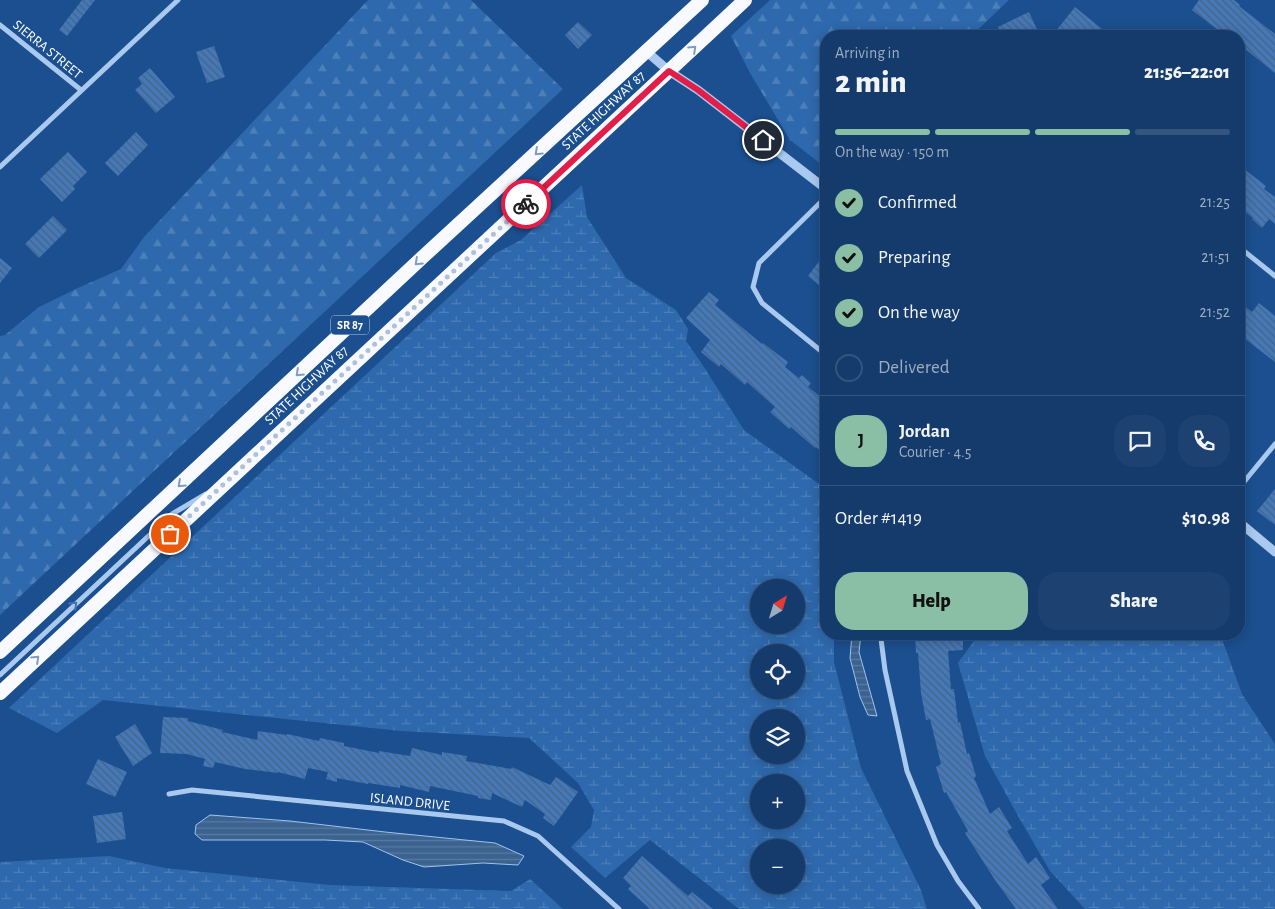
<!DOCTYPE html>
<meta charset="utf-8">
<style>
:root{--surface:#143b6b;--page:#1d4271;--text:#f1f3f6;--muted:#9dadc1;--line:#33557e;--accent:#8abfa5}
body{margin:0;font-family:"Alegreya Sans",sans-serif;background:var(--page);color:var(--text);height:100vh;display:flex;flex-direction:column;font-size:19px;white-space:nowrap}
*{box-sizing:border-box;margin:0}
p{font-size:16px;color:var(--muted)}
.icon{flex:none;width:28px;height:28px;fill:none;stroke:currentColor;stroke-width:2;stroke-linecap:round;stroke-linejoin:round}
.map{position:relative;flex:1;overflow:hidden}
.details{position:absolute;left:820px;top:30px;width:425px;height:610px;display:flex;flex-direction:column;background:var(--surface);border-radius:20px;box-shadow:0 2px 12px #0003,0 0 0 1px var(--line)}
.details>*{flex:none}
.needle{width:32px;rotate:38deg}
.controls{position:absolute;left:750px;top:579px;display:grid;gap:10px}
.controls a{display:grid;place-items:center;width:55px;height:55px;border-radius:50%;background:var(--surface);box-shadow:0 2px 12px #0003,0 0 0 1px var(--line);font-size:25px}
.pin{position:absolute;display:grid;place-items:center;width:42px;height:42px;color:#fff;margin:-21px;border:2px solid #fff;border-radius:50%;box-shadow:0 1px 5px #0007}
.courier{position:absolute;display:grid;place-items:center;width:50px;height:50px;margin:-25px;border:4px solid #e11d48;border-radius:50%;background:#fff;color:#222;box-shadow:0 1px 6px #0007}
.headline em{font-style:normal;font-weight:800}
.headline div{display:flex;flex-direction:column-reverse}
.headline{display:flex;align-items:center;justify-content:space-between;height:85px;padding:0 15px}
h1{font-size:32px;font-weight:800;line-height:38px}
.bar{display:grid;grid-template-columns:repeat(4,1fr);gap:8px 5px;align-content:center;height:60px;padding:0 15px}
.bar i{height:6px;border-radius:4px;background:var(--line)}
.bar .selected{background:var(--accent)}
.bar p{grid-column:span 4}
.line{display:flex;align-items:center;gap:12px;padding:0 15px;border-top:1px solid var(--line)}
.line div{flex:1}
.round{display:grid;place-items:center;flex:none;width:52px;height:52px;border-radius:20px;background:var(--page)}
ol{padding:0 15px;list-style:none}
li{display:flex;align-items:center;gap:15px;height:55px}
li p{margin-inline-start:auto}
li .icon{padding:5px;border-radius:50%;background:var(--accent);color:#111;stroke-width:4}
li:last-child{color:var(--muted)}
li i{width:28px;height:28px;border:2px solid var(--line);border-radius:50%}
.cta{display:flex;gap:10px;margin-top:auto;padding:10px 15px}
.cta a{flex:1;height:58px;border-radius:20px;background:var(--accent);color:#111;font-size:20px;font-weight:800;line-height:58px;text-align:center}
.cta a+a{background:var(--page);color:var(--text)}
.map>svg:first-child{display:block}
.forest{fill:url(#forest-firs)}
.wetland{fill:url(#wetland-marsh);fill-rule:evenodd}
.water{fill:url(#water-rules);stroke:#9cc4f0}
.building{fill:url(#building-back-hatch)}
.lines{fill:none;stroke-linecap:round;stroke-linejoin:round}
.minor{stroke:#a9c9ee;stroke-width:5}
.tertiary{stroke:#a9c9ee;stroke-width:9}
.trunk{stroke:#f8faff;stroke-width:14}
.oneway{stroke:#7e9cc1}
.oneway2{stroke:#4674ac}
.done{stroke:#afc1d8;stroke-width:5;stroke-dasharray:0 9}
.route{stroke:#e11d48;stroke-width:6}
.labels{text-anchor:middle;stroke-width:4;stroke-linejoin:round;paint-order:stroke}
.shield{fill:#1b4f8f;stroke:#bbcadd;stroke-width:1}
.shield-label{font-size:12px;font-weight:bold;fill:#fff}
.street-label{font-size:14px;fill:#fff;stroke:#1b4f8f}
</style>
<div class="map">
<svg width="1275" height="909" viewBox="0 0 1275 909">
<defs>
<pattern id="forest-firs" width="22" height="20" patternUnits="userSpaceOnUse" patternTransform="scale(1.25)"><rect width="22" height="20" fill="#2e69ad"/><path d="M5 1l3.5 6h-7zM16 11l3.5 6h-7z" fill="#4d80b9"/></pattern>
<pattern id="wetland-marsh" width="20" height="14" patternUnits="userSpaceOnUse" patternTransform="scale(1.25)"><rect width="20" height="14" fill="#2e69ad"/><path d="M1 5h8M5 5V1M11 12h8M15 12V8" fill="none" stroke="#4d80b9"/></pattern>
<pattern id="water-rules" width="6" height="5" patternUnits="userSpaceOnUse" patternTransform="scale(1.25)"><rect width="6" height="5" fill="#3c6290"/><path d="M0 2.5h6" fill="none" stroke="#597aa1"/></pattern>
<pattern id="building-back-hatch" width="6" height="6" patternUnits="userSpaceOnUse" patternTransform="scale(1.25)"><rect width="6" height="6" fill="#4478b7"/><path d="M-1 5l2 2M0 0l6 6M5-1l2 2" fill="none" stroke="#486282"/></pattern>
</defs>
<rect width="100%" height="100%" fill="#1b4f8f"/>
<!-- forest -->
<g class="forest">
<polygon points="368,0 471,0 563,89 0,615 0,336 5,335 39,307 78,288 121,269 144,237"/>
<polygon points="770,0 1009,0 971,36 826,36 826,168 790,140 750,73 731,36"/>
</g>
<!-- wetland -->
<g class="wetland">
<path d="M582,185l5,32 39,61 50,32 12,19 -2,12 14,20 44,69 82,59v145h8v28l27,106 60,122 6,19h-188l-89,-69 -45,38 -34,-31 20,-20 3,-17 -16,-27 -49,-45 -128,-7 -298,-31 -46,33 -48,-25 487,-455 25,-13zM759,588h37v37h-37zM759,652h37v38h-37zM759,718h37v37h-37zM759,782h37v38h-37zM759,848h37v37h-37z"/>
<polygon points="979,634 1222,634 1223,642 1242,694 1275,744 1275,909 1085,909 1050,871 1018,816 985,756 958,663"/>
<polygon points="109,856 165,868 330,885 511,891 530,879 563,909 0,909 0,862"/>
</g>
<!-- water -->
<g class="water">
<polygon points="852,634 861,634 859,652 877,716 868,715 860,697 850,658"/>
<polygon points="210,815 290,821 385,832 495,843 524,856 518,865 483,863 424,867 403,860 363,842 325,840 202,840 195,834 196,825"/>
</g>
<!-- building -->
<g class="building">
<polygon points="82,0 95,0 67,36 59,30"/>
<polygon points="1199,0 1234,0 1240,5 1239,6 1275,34 1275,73 1239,44 1239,36 1226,36 1192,10"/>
<polygon points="1075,7 1102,29 1096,36 1052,36"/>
<polygon points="1029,12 1040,36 1002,36 998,27"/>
<polygon points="578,22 592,35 578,49 565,35"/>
<polygon points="214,46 225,77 207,83 196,52"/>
<polygon points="150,68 175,97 156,113 135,90 142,84 138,78"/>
<polygon points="136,132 148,145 118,176 105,163"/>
<polygon points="68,152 87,172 73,186 75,189 62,202 40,179"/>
<polygon points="1239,165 1266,186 1264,189 1275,197 1275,224 1269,219 1262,228 1252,219 1253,218 1239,207"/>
<polygon points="53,216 67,230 39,258 25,244"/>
<polygon points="0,258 12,268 0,283"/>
<polygon points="820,260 826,265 826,291 808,276"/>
<polygon points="709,292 719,300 715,305 762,344 763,343 788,362 785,367 799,378 802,375 811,383 808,387 826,401 826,456 816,447 815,448 791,427 789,429 770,412 775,407 747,382 745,385 721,364 719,367 701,352 710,340 686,318"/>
<polygon points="1239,302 1252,312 1259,303 1275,316 1275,362 1239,334"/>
<polygon points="1275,489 1275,525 1257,511"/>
<polygon points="915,634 963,634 963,650 948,651 951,689 954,689 958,723 960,722 967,754 969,753 976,776 974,778 990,814 999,807 1012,828 1007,831 1028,864 1036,857 1050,878 1041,885 1058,909 1016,909 995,880 965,833 968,831 946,792 944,793 936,767 941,764 930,719 926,720 921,693 918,653 916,653"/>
<polygon points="163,717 188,718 188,721 223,730 222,732 257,740 258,731 287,735 287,734 319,741 320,738 344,743 344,746 379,753 379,751 410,756 412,748 442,755 442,752 467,756 466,761 511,769 512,767 550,785 556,777 578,792 554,826 543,818 545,814 525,800 522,807 492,793 491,800 478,798 478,796 430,786 429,792 400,785 400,788 368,783 368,784 337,778 337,782 326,779 328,772 308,768 305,779 278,772 278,773 245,769 215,762 213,768 203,766 205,759 187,754 160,753"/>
<polygon points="135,724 152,753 133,766 115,737"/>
<polygon points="98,759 127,772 115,797 86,784"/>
<polygon points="122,812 126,839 97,843 93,816"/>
<polygon points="642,856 688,896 692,892 713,909 650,909 628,889 631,886 623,878"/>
</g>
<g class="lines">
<!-- minor -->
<g class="minor">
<polyline points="0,25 81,90"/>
<polyline points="0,167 178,0"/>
<polyline points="826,197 759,263 753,287 762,303 826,355"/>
<polyline points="1239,247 1275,276"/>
<polyline points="1239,488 1275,444"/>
<polyline points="882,634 881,639 885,670 907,771 937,845 958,881 979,909"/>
<polyline points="0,675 172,514 206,494"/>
<polyline points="169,794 192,790 504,821 538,836 619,909"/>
</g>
<!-- tertiary -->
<g class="tertiary">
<polyline points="647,52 669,71 698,90 826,189"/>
<polyline points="1239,522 1275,552"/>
</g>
<!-- trunk -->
<g class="trunk">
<polyline points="0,652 426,254 702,0"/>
<polyline points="0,693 745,0"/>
</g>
</g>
<!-- one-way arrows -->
<defs><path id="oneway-chevron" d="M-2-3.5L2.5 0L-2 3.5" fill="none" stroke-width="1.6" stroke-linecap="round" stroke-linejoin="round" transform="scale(1.25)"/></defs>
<g class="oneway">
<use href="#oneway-chevron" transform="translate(693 49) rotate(-43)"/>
<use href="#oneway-chevron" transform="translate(538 152) rotate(137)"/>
<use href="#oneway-chevron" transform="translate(418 262) rotate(137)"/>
<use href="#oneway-chevron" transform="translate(299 373) rotate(137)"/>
<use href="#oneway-chevron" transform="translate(181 484) rotate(137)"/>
<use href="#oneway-chevron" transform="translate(36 659) rotate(-43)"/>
</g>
<use class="oneway2" href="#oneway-chevron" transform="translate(74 605) rotate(-43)"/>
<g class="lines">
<!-- done -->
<polyline class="done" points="170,534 526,204"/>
<!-- route -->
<polyline class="route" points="526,204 669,71 698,90 763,140"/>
</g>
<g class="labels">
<!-- shield labels -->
<rect class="shield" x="331" y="315.5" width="38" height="19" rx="4"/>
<g class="shield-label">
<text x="350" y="329">SR 87</text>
</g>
<!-- street labels -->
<g class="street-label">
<text transform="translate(48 49) rotate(39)" y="5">SIERRA STREET</text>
<text transform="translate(603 110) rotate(-43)" y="5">STATE HIGHWAY 87</text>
<text transform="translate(306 385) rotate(-43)" y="5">STATE HIGHWAY 87</text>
<text transform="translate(410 801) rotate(6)" y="5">ISLAND DRIVE</text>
</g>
</g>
</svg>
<div class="controls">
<a><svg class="needle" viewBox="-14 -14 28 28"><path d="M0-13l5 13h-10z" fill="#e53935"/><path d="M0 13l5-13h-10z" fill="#9dadc1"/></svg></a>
<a><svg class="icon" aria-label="locate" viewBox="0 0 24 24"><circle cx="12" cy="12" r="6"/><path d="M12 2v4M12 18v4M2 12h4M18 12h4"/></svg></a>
<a><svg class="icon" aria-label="layers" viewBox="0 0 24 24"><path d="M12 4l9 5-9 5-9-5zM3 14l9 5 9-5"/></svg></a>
<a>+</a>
<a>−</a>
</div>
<div class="pin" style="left:170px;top:534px;background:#ea580c"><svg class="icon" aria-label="bag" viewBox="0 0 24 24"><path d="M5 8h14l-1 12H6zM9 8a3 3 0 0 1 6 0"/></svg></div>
<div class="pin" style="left:763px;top:140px;background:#1f2937"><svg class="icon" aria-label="home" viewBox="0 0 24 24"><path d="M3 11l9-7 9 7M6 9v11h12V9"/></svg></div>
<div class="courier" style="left:526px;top:204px"><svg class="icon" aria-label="bike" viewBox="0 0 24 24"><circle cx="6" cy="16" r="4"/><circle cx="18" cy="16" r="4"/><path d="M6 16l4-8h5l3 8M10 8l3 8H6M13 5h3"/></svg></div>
<section class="details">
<div class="headline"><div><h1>2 min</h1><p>Arriving in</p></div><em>21:56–22:01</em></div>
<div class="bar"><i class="selected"></i><i class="selected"></i><i class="selected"></i><i></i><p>On the way · 150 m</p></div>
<ol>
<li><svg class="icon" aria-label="check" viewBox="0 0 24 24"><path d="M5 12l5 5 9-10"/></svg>Confirmed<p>21:25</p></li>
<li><svg class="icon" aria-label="check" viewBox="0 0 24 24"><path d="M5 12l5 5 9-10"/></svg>Preparing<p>21:51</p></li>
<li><svg class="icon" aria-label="check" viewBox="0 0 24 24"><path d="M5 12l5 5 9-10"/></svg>On the way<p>21:52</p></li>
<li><i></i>Delivered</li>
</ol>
<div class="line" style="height:90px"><b class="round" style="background:var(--accent);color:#111">J</b><div><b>Jordan</b><p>Courier · 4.5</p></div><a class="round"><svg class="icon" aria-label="chat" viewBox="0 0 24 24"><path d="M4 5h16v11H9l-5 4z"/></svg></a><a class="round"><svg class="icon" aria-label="phone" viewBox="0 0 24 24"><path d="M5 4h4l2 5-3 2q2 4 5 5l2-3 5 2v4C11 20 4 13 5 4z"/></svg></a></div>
<div class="line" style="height:65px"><div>Order #1419</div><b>$10.98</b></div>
<div class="cta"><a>Help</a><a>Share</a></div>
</section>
</div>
